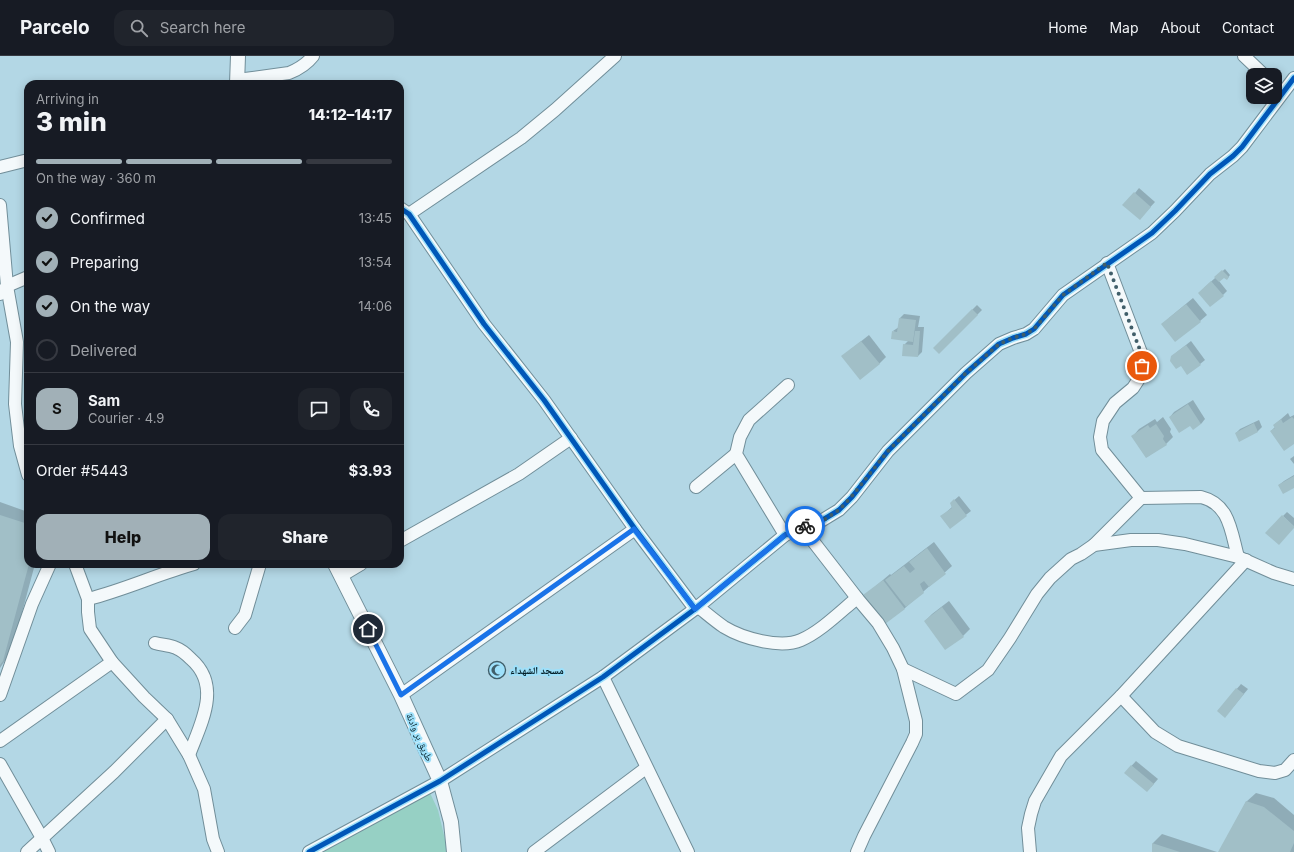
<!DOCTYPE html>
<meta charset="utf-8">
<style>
:root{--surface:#171b24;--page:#20242c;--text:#f1f3f6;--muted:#9ea1a6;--line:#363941;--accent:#a1b0b7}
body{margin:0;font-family:Inter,"Noto Naskh Arabic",sans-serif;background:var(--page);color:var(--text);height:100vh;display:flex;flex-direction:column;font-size:15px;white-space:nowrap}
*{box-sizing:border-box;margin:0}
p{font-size:13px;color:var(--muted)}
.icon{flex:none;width:22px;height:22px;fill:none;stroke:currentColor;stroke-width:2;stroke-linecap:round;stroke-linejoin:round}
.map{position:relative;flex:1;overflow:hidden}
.panel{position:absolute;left:24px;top:24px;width:380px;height:488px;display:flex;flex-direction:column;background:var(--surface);border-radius:12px;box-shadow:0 2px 10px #0003}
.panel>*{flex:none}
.tools{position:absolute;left:1246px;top:12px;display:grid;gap:8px}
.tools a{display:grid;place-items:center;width:36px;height:36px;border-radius:8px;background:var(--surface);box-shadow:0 2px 10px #0003;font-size:20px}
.pin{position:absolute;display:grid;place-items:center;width:34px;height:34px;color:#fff;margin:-17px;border:2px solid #fff;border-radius:50%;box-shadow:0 1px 4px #0007}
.courier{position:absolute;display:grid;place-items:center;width:40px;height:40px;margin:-20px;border:3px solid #1a73e8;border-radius:50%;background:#fff;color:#222;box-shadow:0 1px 5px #0007}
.overview em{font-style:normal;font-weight:800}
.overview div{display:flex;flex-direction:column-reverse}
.overview{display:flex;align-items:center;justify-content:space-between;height:68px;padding:0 12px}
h1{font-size:26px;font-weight:800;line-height:30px}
.bar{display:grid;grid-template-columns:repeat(4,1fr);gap:6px 4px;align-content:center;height:48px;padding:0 12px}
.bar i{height:5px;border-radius:3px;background:var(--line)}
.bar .current{background:var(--accent)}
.bar p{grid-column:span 4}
.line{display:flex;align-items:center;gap:10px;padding:0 12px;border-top:1px solid var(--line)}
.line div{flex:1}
.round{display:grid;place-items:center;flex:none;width:42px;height:42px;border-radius:12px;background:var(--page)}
ol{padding:0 12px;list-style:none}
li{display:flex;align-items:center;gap:12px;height:44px}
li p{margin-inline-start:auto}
li .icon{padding:4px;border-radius:50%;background:var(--accent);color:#111;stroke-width:4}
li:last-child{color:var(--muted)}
li i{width:22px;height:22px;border:2px solid var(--line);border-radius:50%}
.cta{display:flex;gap:8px;margin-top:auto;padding:8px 12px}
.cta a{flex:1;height:46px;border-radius:12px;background:var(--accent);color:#111;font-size:16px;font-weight:800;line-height:46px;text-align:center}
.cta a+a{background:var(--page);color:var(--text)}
header{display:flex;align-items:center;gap:24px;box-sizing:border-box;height:56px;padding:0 20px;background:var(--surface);border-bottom:1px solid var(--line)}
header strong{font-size:19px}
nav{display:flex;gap:22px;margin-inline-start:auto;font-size:14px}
.search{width:280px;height:36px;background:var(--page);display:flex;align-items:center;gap:10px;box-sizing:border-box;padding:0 14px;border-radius:12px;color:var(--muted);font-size:15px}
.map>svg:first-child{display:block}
.green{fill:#96d0c4}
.shadow{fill:#0003}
.building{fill:#a1bfc7}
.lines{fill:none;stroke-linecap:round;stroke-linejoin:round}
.minor-casing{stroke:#718e99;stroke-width:14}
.tertiary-casing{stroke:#718e99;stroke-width:16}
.minor{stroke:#f4f9fb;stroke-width:12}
.tertiary{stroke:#f4f9fb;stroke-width:14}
.cycleway-casing{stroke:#9ee0fa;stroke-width:8}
.cycleway{stroke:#0057b8;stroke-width:5}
.done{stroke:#405e69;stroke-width:4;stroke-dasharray:0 7.2}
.route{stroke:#1a73e8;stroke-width:5}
.labels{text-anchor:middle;stroke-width:4;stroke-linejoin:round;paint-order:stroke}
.poi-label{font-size:10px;font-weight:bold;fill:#021d26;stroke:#9ee0fa;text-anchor:start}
.street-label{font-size:10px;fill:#021d26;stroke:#9ee0fa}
</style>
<header>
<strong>Parcelo</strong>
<div class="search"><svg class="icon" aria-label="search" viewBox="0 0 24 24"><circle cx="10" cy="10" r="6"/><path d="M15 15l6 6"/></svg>Search here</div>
<nav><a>Home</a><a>Map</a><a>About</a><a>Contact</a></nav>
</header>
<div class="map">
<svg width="1294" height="796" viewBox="0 0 1294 796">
<rect width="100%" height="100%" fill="#b3d7e5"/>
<!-- green -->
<polygon class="green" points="430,737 438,754 448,796 320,796"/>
<!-- shadow -->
<g class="shadow">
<polygon points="1139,132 1155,146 1144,158 1135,137"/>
<polygon points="1225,213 1230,219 1227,223 1224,221 1219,225 1227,235 1223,239 1204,232"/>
<polygon points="1193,242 1207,259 1200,265 1169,262"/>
<polygon points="977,249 982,254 939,297 934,292"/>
<polygon points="904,258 920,260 918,271 924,271 922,296 918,300 904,289 908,285 893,275 899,271 900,262"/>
<polygon points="869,279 886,301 879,308 850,294"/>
<polygon points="1191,285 1205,304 1200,308 1172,300"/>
<polygon points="1193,344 1205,363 1201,368 1191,368 1170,361 1174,356"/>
<polygon points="1288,357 1290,361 1294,359 1294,386 1271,375 1275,371 1274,369"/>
<polygon points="1163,361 1171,373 1170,376 1173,381 1166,388 1147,401 1133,380 1139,373 1155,363 1157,366"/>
<polygon points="1259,364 1262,371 1258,375 1239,384 1236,377 1240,373"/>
<polygon points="1294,400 1294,408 1290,403"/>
<polygon points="1294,419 1294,431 1279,429 1284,425"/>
<polygon points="959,440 971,455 950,471 942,460 952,451 951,447"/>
<polygon points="0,446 28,456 28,508 35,508 12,594 0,612"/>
<polygon points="1287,456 1294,462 1294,471 1283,460"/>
<polygon points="934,486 952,510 905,552 885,567 864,540 890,518 891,519"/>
<polygon points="949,545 970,573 963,580 925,565 932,558"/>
<polygon points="1241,628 1248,633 1229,656 1218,655"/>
<polygon points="1136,705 1158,723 1151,731 1125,717"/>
<polygon points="1256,737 1274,742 1294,759 1294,796 1219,796 1246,746"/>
<polygon points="1162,778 1217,796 1153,796 1153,787"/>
</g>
<!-- building -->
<g class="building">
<polygon points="1134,136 1151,151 1140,164 1122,149"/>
<polygon points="1222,214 1229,221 1227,224 1224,222 1219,226 1214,221"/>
<polygon points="1211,225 1224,240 1210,251 1198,237"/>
<polygon points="1186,248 1201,266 1175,286 1161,268"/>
<polygon points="972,253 978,259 939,298 933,292"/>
<polygon points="899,262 916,264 913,286 891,283 892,275 897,276"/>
<polygon points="915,275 920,275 918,301 902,300 903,288 913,289"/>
<polygon points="861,285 880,308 860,324 841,300"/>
<polygon points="1186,289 1201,309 1187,319 1181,310 1176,313 1170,305 1171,300"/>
<polygon points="1188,348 1201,368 1193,374 1190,370 1179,377 1169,361"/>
<polygon points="1292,361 1294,363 1294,388 1284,395 1270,375 1275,372 1273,369 1281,363 1283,367"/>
<polygon points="1254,367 1258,376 1239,386 1235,377"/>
<polygon points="1156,368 1164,380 1163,383 1167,389 1146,402 1131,380 1148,369 1150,372"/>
<polygon points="1294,420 1294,432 1283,438 1278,429"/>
<polygon points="954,443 967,460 950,473 940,460 952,452 950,447"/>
<polygon points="0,459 28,468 28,508 29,508 3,605 0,609"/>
<polygon points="1282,459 1294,470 1294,472 1279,489 1265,477"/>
<polygon points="927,492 946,518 929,531 924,525 920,528 924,537 906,551 885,524 904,510 910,517 915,513 909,506"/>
<polygon points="883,524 905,553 885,568 863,539"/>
<polygon points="942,551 964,581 945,594 924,565"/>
<polygon points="1236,632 1244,638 1225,662 1217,655"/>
<polygon points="1131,709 1154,728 1147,736 1124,717"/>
<polygon points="1246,745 1264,751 1294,775 1294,787 1290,796 1218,796"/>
<polygon points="1152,787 1180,796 1152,796"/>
</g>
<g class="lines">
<!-- minor casing -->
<g class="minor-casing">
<g id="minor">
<polyline points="1244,0 1264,19"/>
<path d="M237,24l52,-7c10,-4 17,-8 24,-17"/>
<polyline points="0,111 28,104"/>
<polyline points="0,149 7,230 17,286 15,348 20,390 28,419"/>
<polyline points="400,152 409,158 484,268 544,344 635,473 695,553"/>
<polyline points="409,158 521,82 555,54 615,0"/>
<polyline points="0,238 7,230 28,221"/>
<polyline points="696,431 736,398"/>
<path d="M1141,442l60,-1c29,7 30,35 37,60"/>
<polyline points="802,471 857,542 878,567 893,592 903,613 916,665 916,678 912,687 864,780 857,796"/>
<polyline points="785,479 736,398 740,381 749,364 788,329"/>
<polyline points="400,485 519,418 571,382"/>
<polyline points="1094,489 1141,442 1102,394 1100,381 1103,365 1115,347 1133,332 1142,318 1143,302 1107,207"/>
<polyline points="75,508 88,543 88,556 90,573 112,606 144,641 167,663 189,699 204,733 213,783 218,796"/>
<polyline points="341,520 361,508"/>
<path d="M88,543c36,-9 70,-25 106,-35"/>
<path d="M697,550c9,7 18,15 27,21 18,11 56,22 77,13 19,-8 39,-28 56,-42"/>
<polyline points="235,572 245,559 260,508"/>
<path d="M155,587c7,2 15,2 21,5 6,2 11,7 15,11 31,27 10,64 -2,96"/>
<polyline points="903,613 956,638 988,614 1010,582 1037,538 1050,522 1071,503 1081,498 1094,489 1131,484 1158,484 1185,488 1238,501 1274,517 1294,523"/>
<polyline points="603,621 688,796"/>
<polyline points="0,639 32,548 50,508"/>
<polyline points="401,639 635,473"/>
<polyline points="1121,640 1155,676 1178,690 1259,715 1275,717 1285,714 1294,704"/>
<polyline points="0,685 112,606"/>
<polyline points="0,708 42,782 49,796"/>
<polyline points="27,796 114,716 167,663"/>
<polyline points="309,796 440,725 603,621 695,553 785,479 802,471 821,465 839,454 852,441 888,395 966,317 999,288 1013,282 1026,278 1034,273 1063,239 1152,177 1175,155 1210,118 1233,100 1242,91 1294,22"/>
<polyline points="534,796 646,712"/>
<polyline points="1030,796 1028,772 1031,758 1035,745 1061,700 1121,640 1246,504"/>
</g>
</g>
<!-- tertiary casing -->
<g class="tertiary-casing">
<g id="tertiary">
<polyline points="237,28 238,0"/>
<polyline points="335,508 401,639 440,725 451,766 454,796"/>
</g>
</g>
<!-- minor -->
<use href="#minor" class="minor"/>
<!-- tertiary -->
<use href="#tertiary" class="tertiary"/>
<!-- cycleway casing -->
<g class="cycleway-casing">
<g id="cycleway">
<polyline points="400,152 409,158 484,268 544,344 635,473 695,553"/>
<polyline points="309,796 440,725 603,621 695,553 785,479 802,471 821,465 839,454 852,441 888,395 966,317 999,288 1013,282 1026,278 1034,273 1063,239 1152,177 1175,155 1210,118 1233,100 1242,91 1294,22"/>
</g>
</g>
<!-- cycleway -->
<use href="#cycleway" class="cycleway"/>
</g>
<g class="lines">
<!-- done -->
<polyline class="done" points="805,470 822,465 839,454 852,440 888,395 966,317 999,288 1013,282 1026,278 1034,273 1063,239 1107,207 1143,302 1142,310"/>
<!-- route -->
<polyline class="route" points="368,573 401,639 634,473 695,553 785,479 805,470"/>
</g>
<!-- icons -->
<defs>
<g id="mosque-ring" transform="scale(0.9)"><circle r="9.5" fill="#9ee0fa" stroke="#405e69" stroke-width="1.5"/><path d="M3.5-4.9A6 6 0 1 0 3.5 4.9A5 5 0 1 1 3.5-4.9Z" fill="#405e69"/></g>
</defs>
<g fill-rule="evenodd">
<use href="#mosque-ring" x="497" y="614"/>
</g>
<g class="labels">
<!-- poi labels -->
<g class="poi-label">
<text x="510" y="618">مسجد الشهداء</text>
</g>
<!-- street labels -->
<g class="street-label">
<text transform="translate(420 681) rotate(66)" y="4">طريق بر وادنة</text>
</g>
</g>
</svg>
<div class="tools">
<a><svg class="icon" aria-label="layers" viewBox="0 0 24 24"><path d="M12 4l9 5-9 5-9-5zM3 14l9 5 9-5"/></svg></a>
</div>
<div class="pin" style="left:1142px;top:310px;background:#ea580c"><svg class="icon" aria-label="bag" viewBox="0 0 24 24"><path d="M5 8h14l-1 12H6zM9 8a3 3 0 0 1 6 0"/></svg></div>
<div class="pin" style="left:368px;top:573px;background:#1f2937"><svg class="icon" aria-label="home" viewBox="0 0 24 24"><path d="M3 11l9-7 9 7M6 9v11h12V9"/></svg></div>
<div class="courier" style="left:805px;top:470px"><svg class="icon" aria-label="bike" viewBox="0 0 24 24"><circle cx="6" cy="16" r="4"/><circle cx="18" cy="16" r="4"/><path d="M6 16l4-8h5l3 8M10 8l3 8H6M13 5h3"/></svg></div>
<section class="panel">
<div class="overview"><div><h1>3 min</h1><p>Arriving in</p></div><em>14:12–14:17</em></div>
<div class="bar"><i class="current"></i><i class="current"></i><i class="current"></i><i></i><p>On the way · 360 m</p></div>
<ol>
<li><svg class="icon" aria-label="check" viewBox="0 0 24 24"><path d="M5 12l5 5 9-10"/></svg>Confirmed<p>13:45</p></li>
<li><svg class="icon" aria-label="check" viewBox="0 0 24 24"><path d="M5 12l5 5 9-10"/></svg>Preparing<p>13:54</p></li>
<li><svg class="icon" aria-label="check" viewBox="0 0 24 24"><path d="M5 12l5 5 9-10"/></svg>On the way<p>14:06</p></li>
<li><i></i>Delivered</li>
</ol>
<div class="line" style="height:72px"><b class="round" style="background:var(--accent);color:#111">S</b><div><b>Sam</b><p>Courier · 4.9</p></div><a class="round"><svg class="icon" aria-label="chat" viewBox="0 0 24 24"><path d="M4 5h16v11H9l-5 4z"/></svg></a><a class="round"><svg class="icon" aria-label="phone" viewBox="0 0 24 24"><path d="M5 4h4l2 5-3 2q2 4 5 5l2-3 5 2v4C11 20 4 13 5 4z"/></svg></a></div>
<div class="line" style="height:52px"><div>Order #5443</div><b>$3.93</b></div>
<div class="cta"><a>Help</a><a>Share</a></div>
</section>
</div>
